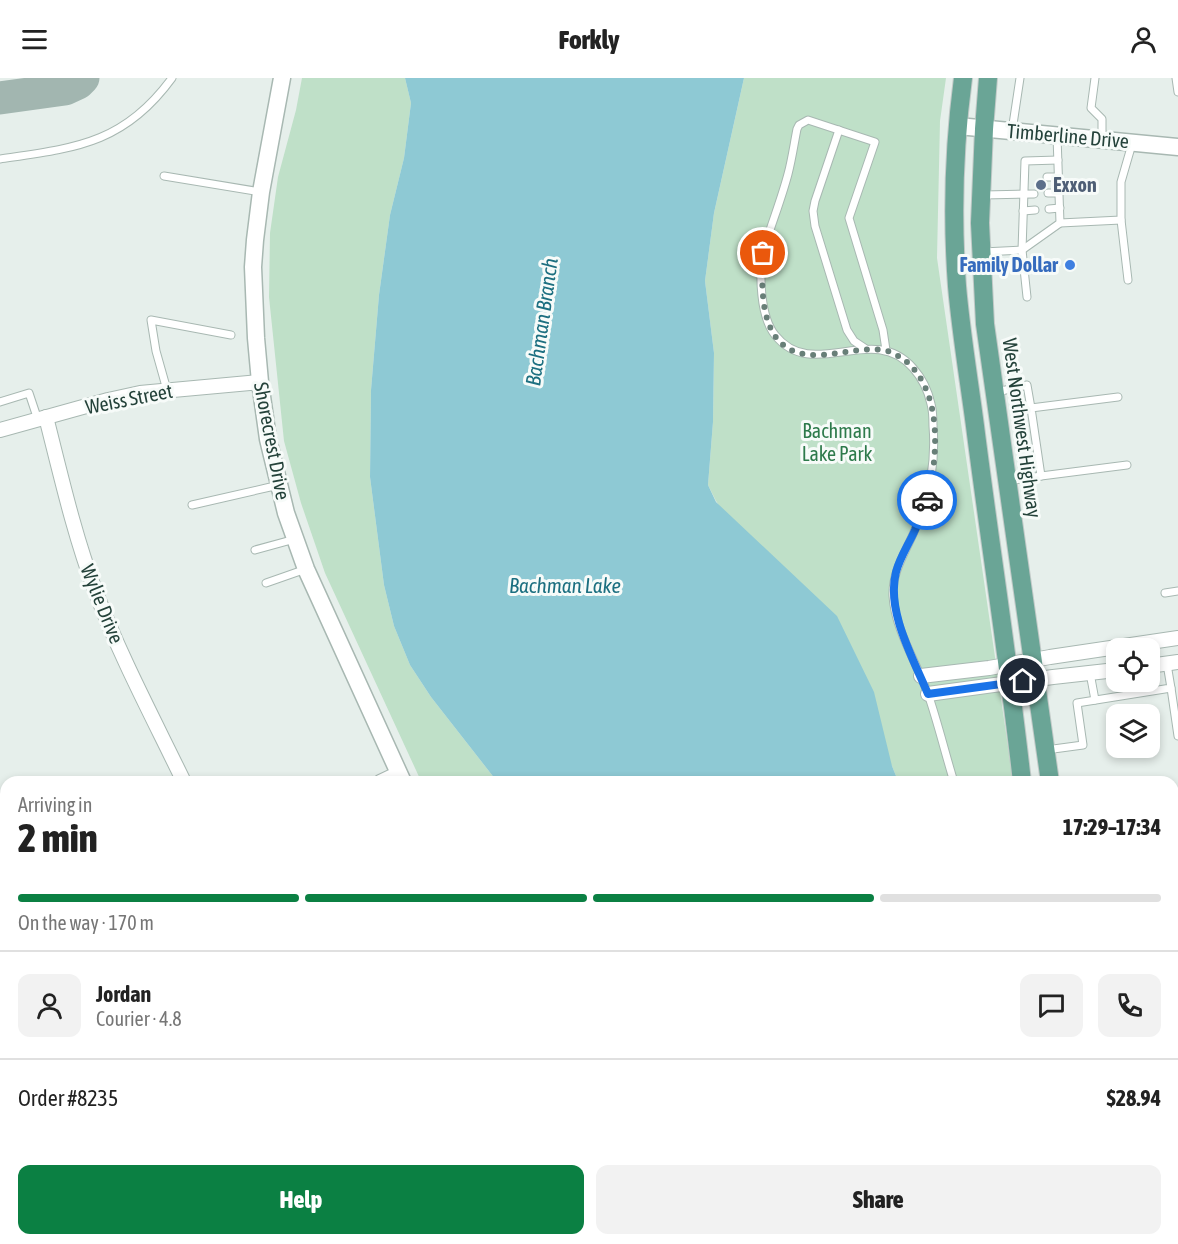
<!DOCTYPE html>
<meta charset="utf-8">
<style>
:root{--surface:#fff;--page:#f2f2f2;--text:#222;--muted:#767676;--line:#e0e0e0;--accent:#0b8043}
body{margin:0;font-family:"Asap Condensed",sans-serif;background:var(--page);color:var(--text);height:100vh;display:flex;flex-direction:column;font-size:22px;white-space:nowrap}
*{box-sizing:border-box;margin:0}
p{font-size:20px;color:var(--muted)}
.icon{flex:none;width:33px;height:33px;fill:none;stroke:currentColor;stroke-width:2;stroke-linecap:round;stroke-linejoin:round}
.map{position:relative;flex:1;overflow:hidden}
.side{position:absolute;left:0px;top:698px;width:1179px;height:470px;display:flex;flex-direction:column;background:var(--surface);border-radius:18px 18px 0 0;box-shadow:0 3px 9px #0003}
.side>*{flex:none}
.controls{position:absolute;left:1106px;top:560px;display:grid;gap:12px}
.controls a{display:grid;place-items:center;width:54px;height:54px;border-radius:12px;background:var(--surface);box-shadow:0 3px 9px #0003;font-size:30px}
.pin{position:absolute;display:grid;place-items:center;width:51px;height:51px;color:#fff;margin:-26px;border:3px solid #fff;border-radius:50%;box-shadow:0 2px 6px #0007}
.courier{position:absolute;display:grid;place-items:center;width:60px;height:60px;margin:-30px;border:4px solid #1a73e8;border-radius:50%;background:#fff;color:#222;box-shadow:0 2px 8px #0007}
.headline em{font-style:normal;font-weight:800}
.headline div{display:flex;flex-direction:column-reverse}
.headline{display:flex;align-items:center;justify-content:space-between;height:102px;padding:0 18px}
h1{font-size:39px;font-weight:800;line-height:45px}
.bar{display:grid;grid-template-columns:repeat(4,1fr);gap:9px 6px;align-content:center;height:72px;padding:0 18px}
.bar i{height:8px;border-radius:4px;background:var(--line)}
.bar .current{background:var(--accent)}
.bar p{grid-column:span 4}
.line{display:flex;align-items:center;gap:15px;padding:0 18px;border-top:2px solid var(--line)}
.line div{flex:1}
.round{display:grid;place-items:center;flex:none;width:63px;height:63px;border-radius:12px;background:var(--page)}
.action{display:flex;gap:12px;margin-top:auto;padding:12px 18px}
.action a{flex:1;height:69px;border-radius:12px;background:var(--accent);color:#fff;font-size:24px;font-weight:800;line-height:69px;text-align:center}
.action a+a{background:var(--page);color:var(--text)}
header{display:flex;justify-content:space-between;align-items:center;height:78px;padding:0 18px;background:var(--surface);font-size:27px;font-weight:800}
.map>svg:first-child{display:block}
.green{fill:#bfe0c8}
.water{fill:#8ec9d4}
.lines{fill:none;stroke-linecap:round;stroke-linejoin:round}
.taxiway{stroke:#a2b6b0;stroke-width:33}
.service-casing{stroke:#a8b8b2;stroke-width:9}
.minor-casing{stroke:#a8b8b2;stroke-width:16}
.tertiary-casing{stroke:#a8b8b2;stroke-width:19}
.primary-casing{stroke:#c2cac8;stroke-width:20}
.service{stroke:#fff;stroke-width:7}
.minor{stroke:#fff;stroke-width:14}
.tertiary{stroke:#fff;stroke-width:16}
.primary{stroke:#6aa596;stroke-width:18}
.done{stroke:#687f78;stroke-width:6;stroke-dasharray:0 10.8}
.route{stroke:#1a73e8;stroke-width:8}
.service-dot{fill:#5c6f8a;stroke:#f7fbf9;stroke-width:2}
.shop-dot{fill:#3f7fe0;stroke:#f7fbf9;stroke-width:2}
.labels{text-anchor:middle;stroke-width:6;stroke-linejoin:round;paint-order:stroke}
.street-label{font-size:20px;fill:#24423a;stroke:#f7fbf9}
.service-label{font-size:20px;font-weight:bold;fill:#4e5e75;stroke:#f7fbf9;text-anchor:start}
.shop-label{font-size:20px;font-weight:bold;fill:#366cbe;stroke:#f7fbf9;text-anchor:end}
.park-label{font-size:20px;fill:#2d7a4b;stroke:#f7fbf9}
.water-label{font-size:21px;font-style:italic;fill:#1c6f80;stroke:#f7fbf9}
</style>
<header><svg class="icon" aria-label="menu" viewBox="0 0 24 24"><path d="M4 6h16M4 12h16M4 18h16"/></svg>Forkly<svg class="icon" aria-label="person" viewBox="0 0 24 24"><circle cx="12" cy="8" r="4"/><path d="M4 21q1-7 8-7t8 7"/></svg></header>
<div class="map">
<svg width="1178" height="1166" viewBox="0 0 1178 1166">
<rect width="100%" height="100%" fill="#e6efeb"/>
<!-- green -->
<g class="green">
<polygon points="302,0 405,0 411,25 404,80 390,137 379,217 371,312 370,399 384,507 394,548 410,587 431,619 492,697 496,703 421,703 325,495 301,425 284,363 269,219 270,155 278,99 296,32"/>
<polygon points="744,0 946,0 940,43 937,180 1013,703 898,703 892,688 716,423 708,407 713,344 714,275 705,203 714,135"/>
<polygon points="1173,1022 1178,1022 1178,1166 1137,1166 1136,1161 1173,1161"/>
<polygon points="169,1161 301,1161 303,1166 135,1166"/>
<polygon points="388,1161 518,1161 521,1166 389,1166"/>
<polygon points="589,1161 661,1161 662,1166 591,1166"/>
<polygon points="871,1161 1057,1161 1057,1166 872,1166"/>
</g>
<!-- water -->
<g class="water">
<polygon points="405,0 744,0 714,135 705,203 714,275 713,344 708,407 716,424 837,538 874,614 892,688 898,703 496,703 492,697 431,619 410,587 394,548 384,507 370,399 371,312 379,217 390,137 404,80 411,25"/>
<polygon points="661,1161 871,1161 872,1166 662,1166"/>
</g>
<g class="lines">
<!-- taxiway -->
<g class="taxiway">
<polyline points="0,20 65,11 78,5 83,0"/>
<polyline points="0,1042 6,1041"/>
<polyline points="0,1150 6,1149"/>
<polyline points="353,1161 353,1166"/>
</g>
<!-- service casing -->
<g class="service-casing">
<g id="service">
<polyline points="1095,0 1091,30 1102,41 1102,62"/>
<polyline points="1176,0 1178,14"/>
<polyline points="839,52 815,123 813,133 815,148 847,252 854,263 866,271"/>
<polyline points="1012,53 1020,0"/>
<path d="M0,81c75,-11 124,-15 172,-81"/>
<polyline points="164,98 261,114"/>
<polyline points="1047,99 1059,99"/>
<polyline points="1048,115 1059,115"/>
<polyline points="984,117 1034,116"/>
<polyline points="1049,131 1060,130"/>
<polyline points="1023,133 1035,132"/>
<polyline points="1121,142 1128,202"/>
<polyline points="1060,145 1121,142 1121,104 1132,66"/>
<polyline points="983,174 1022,172 1060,145 1057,58"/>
<polyline points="1027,219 1022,172 1025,83 1058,82"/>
<path d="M886,272l-3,-20 -34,-112 26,-76 -67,-22 -9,5 -2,4c-3,15 -5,30 -9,45 -5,19 -12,38 -18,56 -2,7 -5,15 -7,22 -4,23 -3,64 12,83 38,48 97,-14 138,33 9,10 15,22 18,36 2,7 2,15 2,22 3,38 -3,71 -19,106 -9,21 -22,40 -21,64 2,34 24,67 35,98 10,29 17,59 26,88"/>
<polyline points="167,312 156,273 151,242 231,257"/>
<polyline points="997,314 1027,307 1031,330"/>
<polyline points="1118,319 1031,330 1041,398 1127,387"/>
<polyline points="0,324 29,315 38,342"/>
<polyline points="1007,403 1041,398"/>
<polyline points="192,427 279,407"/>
<polyline points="255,472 295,461"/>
<polyline points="266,505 306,491"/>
<polyline points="1165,515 1178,513"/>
<polyline points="1090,595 1095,622"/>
<polyline points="1171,610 1178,658"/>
<polyline points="1046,672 1083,667 1077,625 1171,610 1167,586"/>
<polyline points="1173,755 1178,754"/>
<polyline points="1173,778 1178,777"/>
<polyline points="1173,888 1178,887"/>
<polyline points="0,912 6,911"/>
<polyline points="1173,959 1178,958"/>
<polyline points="0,982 6,981"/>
<polyline points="526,1161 528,1166"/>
</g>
</g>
<!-- minor casing -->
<g class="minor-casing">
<g id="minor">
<path d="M46,339c15,59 28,117 49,173 25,66 58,128 89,192"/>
<polyline points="0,352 108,322 140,315 260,304"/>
<polyline points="1149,588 1178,584"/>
<polyline points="921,598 989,590 1050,579 1178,560"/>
<polyline points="928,616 1053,599 1116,592"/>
<polyline points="380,704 399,695"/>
<polyline points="0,859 6,857"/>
</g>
</g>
<!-- tertiary casing -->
<g class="tertiary-casing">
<g id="tertiary">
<polyline points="282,0 261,114 255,162 253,189 256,260 260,304 268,361 286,435 306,491 403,704"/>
<polyline points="958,48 1178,69"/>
<polyline points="577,1161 579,1166"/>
</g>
</g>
<!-- primary casing -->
<g class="primary-casing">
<g id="primary">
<path d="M963,0c-9,68 -11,140 -6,208 4,47 12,94 18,140 15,119 34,237 47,356"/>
<polyline points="988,0 984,51 980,145 985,246 1050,704"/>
<polyline points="1068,1166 1068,1161"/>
<polyline points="1090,1166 1090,1161"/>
</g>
</g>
<!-- service -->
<use href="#service" class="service"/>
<!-- minor -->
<use href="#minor" class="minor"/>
<!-- tertiary -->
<use href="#tertiary" class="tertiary"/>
<!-- primary -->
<use href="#primary" class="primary"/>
</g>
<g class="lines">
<!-- done -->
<path class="done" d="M763,175c-2,41 -4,102 52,102 23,0 45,-8 68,-5 9,1 17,7 24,12 36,32 31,96 20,138"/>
<!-- route -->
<path class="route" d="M927,422c-4,10 -8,20 -12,30 -6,14 -15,27 -19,42 -10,39 17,86 32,122l95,-13"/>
</g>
<!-- markers -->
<circle class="service-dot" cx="1041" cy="107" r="6"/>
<circle class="shop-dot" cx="1070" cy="187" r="6"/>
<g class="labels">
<!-- street labels -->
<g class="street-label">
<text transform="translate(1068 58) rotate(5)" y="7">Timberline Drive</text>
<text transform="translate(129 321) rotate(-11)" y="7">Weiss Street</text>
<text transform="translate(1022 350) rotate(82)" y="7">West Northwest Highway</text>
<text transform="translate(272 363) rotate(79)" y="7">Shorecrest Drive</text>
<text transform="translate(102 526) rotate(68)" y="7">Wylie Drive</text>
</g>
<!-- service labels -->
<g class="service-label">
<text x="1053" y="114">Exxon</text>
</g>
<!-- shop labels -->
<g class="shop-label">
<text x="1058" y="194">Family Dollar</text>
</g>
<!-- park labels -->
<g class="park-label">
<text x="837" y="360">Bachman<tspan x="837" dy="23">Lake Park</tspan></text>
</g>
<!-- water labels -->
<g class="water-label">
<text transform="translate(542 244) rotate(-82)" y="7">Bachman Branch</text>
<text x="565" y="515">Bachman Lake</text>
</g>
</g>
</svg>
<div class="controls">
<a><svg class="icon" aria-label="locate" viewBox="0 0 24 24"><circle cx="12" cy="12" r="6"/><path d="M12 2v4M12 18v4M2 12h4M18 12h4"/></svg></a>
<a><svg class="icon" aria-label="layers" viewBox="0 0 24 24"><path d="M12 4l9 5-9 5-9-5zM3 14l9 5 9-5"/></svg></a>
</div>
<div class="pin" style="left:763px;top:175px;background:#ea580c"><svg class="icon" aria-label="bag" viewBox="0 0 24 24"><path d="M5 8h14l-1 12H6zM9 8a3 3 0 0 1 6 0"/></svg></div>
<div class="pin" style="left:1023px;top:603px;background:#1f2937"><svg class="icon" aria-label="home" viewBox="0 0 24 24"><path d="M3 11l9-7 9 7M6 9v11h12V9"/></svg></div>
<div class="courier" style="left:927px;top:422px"><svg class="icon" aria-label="car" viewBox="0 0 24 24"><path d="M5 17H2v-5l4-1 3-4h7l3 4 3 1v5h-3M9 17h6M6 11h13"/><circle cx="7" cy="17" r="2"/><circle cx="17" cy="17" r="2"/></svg></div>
<section class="side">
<div class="headline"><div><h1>2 min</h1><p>Arriving in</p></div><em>17:29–17:34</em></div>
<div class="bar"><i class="current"></i><i class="current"></i><i class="current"></i><i></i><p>On the way · 170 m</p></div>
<div class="line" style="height:108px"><a class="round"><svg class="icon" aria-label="person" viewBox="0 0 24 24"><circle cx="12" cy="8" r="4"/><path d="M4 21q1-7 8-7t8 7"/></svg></a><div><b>Jordan</b><p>Courier · 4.8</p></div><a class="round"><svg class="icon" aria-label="chat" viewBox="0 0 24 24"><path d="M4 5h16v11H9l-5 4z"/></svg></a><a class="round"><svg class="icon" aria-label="phone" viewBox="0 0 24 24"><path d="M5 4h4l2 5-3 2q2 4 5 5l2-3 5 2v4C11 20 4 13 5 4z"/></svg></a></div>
<div class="line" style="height:78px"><div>Order #8235</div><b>$28.94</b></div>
<div class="action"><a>Help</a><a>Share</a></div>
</section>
</div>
